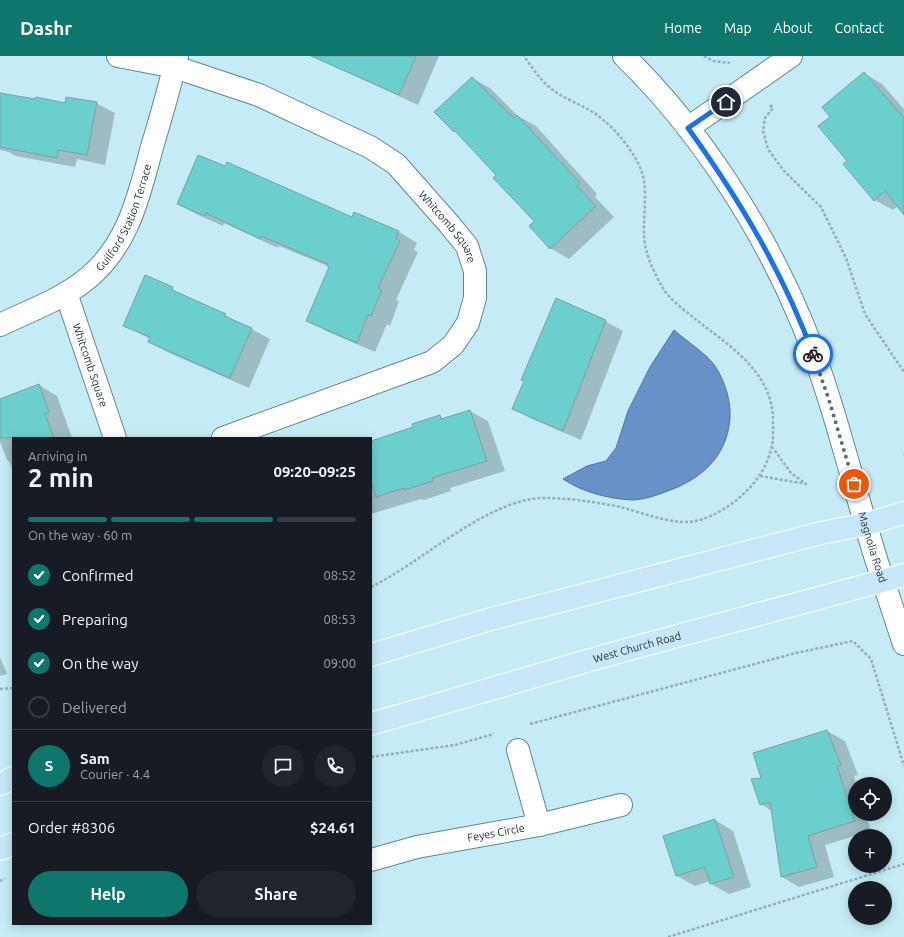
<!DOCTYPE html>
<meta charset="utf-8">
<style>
:root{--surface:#171b24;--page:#20242c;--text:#f1f3f6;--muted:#9ea1a6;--line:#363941;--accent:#0f766e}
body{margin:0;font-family:Ubuntu,sans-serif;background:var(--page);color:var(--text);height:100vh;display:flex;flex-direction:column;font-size:15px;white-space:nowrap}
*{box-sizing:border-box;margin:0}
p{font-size:13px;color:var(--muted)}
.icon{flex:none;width:22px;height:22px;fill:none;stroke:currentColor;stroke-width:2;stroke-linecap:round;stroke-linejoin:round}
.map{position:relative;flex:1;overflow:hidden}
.details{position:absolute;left:12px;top:381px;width:360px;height:488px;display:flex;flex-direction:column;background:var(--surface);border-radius:0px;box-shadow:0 2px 10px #0003}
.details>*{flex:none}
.buttons{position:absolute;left:848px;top:721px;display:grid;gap:8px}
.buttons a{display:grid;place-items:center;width:44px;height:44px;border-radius:50%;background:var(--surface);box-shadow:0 2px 10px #0003;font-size:20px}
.pin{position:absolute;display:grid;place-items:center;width:34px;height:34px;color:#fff;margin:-17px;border:2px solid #fff;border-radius:50%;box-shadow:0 1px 4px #0007}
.courier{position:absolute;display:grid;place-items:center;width:40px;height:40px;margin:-20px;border:3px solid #1a73e8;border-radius:50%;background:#fff;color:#222;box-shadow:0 1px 5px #0007}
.headline em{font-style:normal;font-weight:700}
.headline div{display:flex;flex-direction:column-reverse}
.headline{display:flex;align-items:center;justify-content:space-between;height:68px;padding:0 16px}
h1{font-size:26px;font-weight:700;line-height:30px}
.bar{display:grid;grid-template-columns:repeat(4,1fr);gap:6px 4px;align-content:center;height:48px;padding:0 16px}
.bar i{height:5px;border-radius:3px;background:var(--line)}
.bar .active{background:var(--accent)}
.bar p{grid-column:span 4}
.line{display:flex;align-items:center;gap:10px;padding:0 16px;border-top:1px solid var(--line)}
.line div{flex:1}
.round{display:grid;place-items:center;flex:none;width:42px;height:42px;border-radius:21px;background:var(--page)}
ol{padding:0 16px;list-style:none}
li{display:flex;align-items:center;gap:12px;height:44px}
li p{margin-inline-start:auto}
li .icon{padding:4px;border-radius:50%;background:var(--accent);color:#fff;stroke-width:4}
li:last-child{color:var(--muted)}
li i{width:22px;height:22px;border:2px solid var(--line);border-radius:50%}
.cta{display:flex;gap:8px;margin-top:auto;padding:8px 16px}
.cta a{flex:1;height:46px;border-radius:24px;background:var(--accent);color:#fff;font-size:16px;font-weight:700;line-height:46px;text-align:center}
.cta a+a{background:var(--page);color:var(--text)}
header{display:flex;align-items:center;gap:24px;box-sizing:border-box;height:56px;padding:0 20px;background:var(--accent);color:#fff}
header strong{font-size:19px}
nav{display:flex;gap:22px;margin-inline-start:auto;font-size:14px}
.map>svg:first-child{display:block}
.water{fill:#6891c7;stroke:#52739a}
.shadow{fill:#0003}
.building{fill:#6bcfce;stroke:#7aa1a0}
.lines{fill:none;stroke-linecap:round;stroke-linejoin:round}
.minor-casing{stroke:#628690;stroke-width:24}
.major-casing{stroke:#fff;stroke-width:24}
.path{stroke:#91b0b8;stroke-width:2.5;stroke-dasharray:3 2;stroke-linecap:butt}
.minor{stroke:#fff;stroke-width:22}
.major{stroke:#c7e6f8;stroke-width:22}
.done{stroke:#586f75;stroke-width:4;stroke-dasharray:0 7.2}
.route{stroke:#1a73e8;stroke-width:5}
.labels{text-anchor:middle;stroke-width:3.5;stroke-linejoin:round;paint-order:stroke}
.street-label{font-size:11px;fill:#1d2c30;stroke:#c5ecf6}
</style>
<header>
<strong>Dashr</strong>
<nav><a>Home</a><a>Map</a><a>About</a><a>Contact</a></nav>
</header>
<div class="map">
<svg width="904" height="881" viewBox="0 0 904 881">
<rect width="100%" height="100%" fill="#c5ecf6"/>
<!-- water -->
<path class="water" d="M674,274c11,10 34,25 41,36 10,15 16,35 15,52 -3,40 -30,62 -65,74 -10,4 -23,8 -33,8 -23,-1 -50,-8 -69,-21l24,-13 19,-5 10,-13 12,-37 22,-44z"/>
<!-- shadow -->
<g class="shadow">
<polygon points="312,0 439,0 418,49"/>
<polygon points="864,17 882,28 904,53 904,151 900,148 893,154 875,144 849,105 832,61"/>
<polygon points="472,22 490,32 518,60 536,70 597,138 595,141 614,161 569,203 550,192 535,165 497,119 460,78 435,56"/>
<polygon points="0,38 66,48 96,47 115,57 105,109 77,103 75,111 16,100 9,96 0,94"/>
<polygon points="178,148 353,163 355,157 399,176 417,187 414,194 418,196 396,244 399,245 390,270 387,268 375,296 326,275 308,265 330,211 279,190 278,192 224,167 223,170 196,158"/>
<polygon points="145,220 225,259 270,283 249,332 167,296 149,285 150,283 124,269"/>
<polygon points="605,265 623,275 581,384 532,363 514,353"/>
<polygon points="39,329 57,340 72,382 13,382 13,414 10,407 7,404 0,386 0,344"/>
<polygon points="470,355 488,365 505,415 450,432 451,435 424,444 421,443 371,458 371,387 414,372 439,360 444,363"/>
<polygon points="0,601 7,618 0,620"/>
<polygon points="827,675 845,685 858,719 854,720 856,728 855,758 866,758 871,775 825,789 834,821 799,831 782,821 772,755 761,748 762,722"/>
<polygon points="715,764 733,775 751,831 729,838 711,828 710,825 695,830 677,820"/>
</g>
<!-- building -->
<g class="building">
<polygon points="311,0 416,0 399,39"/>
<polygon points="864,16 904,62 904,159 885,135 874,145 843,108 847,105 818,70 830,61 822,51"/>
<polygon points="472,21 514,62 517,59 580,127 577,130 596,150 550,193 529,170 534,165 493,122 496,119 455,75 454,76 434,56"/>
<polygon points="0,37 35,43 36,41 65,47 66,41 97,46 87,99 58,94 57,102 0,91"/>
<polygon points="198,99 225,110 227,106 352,161 354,156 399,175 396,182 400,185 378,232 382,234 371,260 368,259 357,287 306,265 329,211 327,210 328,208 261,180 260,183 206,157 205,160 177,148"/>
<polygon points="145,219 173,231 172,234 226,258 224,260 252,272 230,322 148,286 150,281 123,270"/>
<polygon points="556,242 606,264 563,375 512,353 524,325 521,324"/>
<polygon points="39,328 49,356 45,358 54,382 0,382 0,343"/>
<polygon points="470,354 487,405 432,422 433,425 404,434 404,432 376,441 371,426 371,385 413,371 412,368 440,359 441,363"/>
<polygon points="827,674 841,709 837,710 855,765 808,780 817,811 781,821 770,746 760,749 751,723 761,722 753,697"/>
<polygon points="715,763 734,821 710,828 705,811 676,820 663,780"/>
</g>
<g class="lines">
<!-- minor casing -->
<g class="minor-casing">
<g id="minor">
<path id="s1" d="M118,0l57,11 84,28 111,52 26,17 54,61 17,21 8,25v27l-7,25 -15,22 -21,17 -209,76"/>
<path id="s2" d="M624,0c75,73 139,172 179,269 31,77 49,158 74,237 9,28 18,55 27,82"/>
<polyline points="688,72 791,0"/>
<path id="s3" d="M66,237l49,145"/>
<path id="s4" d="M0,269c29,-14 63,-26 88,-47 41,-34 51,-83 64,-131 9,-30 18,-61 25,-91"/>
<polyline points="518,694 539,769"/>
<path id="s5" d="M371,804l46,-13 122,-22 82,-20"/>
</g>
</g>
<!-- major casing -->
<g class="major-casing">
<g id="major">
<polyline points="371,599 491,563 821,477 867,468 904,457"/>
<path id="s6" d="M371,668l240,-70 293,-79"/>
<polyline points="0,728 13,722"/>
<polyline points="0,793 13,788"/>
</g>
</g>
<!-- path -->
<g class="path">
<polyline points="704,0 713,5 730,7"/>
<polyline points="770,49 773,52 765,62 763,75 768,93 783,114 821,151 846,202 865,258 904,316"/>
<polyline points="904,399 904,398"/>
<polyline points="760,420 806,428 791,417 773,392"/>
<path d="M371,531c50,-24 118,-89 173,-89 25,0 52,4 76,9 25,6 55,20 80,13 26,-8 53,-30 65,-54 9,-21 8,-24 8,-47 -1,-48 -45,-74 -79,-101 -11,-9 -25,-19 -31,-30 -6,-10 -13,-24 -16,-35 -9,-29 6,-63 -9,-90 -10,-19 -26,-38 -44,-50 -15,-10 -33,-15 -46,-27 -9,-8 -17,-20 -24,-30"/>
<polyline points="0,633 13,632"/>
<polyline points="530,668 796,597 853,585 871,603 904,710"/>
<polyline points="371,701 455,689 494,678"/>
<polyline points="0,825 5,822"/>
<polyline points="668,881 904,808"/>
</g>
<!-- minor -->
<use href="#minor" class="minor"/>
<!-- major -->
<use href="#major" class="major"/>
</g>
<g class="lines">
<!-- done -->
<polyline class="done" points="813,298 829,344 854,428"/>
<!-- route -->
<path class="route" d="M726,46l-38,26c51,71 95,144 125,226"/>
</g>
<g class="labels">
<!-- street labels -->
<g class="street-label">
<text dy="4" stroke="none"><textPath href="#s4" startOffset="172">Guilford Station Terrace</textPath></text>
<text dy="4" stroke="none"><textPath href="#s1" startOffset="382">Whitcomb Square</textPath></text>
<text dy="4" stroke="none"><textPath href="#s3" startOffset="76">Whitcomb Square</textPath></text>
<text dy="4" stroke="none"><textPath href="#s2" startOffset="558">Magnolia Road</textPath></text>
<text dy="4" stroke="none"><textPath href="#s6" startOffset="277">West Church Road</textPath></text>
<text dy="4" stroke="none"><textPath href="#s5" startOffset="128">Feyes Circle</textPath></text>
</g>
</g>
</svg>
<div class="buttons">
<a><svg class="icon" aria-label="locate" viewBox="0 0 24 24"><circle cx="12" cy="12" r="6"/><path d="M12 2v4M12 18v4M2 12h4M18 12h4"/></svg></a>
<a>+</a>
<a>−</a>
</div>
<div class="pin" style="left:854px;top:428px;background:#ea580c"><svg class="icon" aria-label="bag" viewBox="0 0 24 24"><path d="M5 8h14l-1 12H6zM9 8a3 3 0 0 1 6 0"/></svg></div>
<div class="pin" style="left:726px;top:46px;background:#1f2937"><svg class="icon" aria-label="home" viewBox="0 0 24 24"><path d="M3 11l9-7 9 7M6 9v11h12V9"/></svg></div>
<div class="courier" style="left:813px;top:298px"><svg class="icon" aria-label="bike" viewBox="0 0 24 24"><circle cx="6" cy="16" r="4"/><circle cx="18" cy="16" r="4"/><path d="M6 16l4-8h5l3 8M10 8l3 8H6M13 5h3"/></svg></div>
<section class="details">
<div class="headline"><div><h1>2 min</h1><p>Arriving in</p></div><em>09:20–09:25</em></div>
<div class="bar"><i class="active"></i><i class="active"></i><i class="active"></i><i></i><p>On the way · 60 m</p></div>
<ol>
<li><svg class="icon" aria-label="check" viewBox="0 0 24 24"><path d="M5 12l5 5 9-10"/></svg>Confirmed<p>08:52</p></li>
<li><svg class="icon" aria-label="check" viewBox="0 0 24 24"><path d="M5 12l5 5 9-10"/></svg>Preparing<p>08:53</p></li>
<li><svg class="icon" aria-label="check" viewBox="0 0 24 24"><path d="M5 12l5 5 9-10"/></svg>On the way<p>09:00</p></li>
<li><i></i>Delivered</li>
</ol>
<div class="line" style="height:72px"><b class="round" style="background:var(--accent);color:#fff">S</b><div><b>Sam</b><p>Courier · 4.4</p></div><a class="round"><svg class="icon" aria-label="chat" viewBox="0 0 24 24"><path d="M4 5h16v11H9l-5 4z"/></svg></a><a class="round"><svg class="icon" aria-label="phone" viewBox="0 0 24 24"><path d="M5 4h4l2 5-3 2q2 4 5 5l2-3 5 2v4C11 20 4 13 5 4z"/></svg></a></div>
<div class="line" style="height:52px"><div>Order #8306</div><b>$24.61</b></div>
<div class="cta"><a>Help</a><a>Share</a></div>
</section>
</div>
